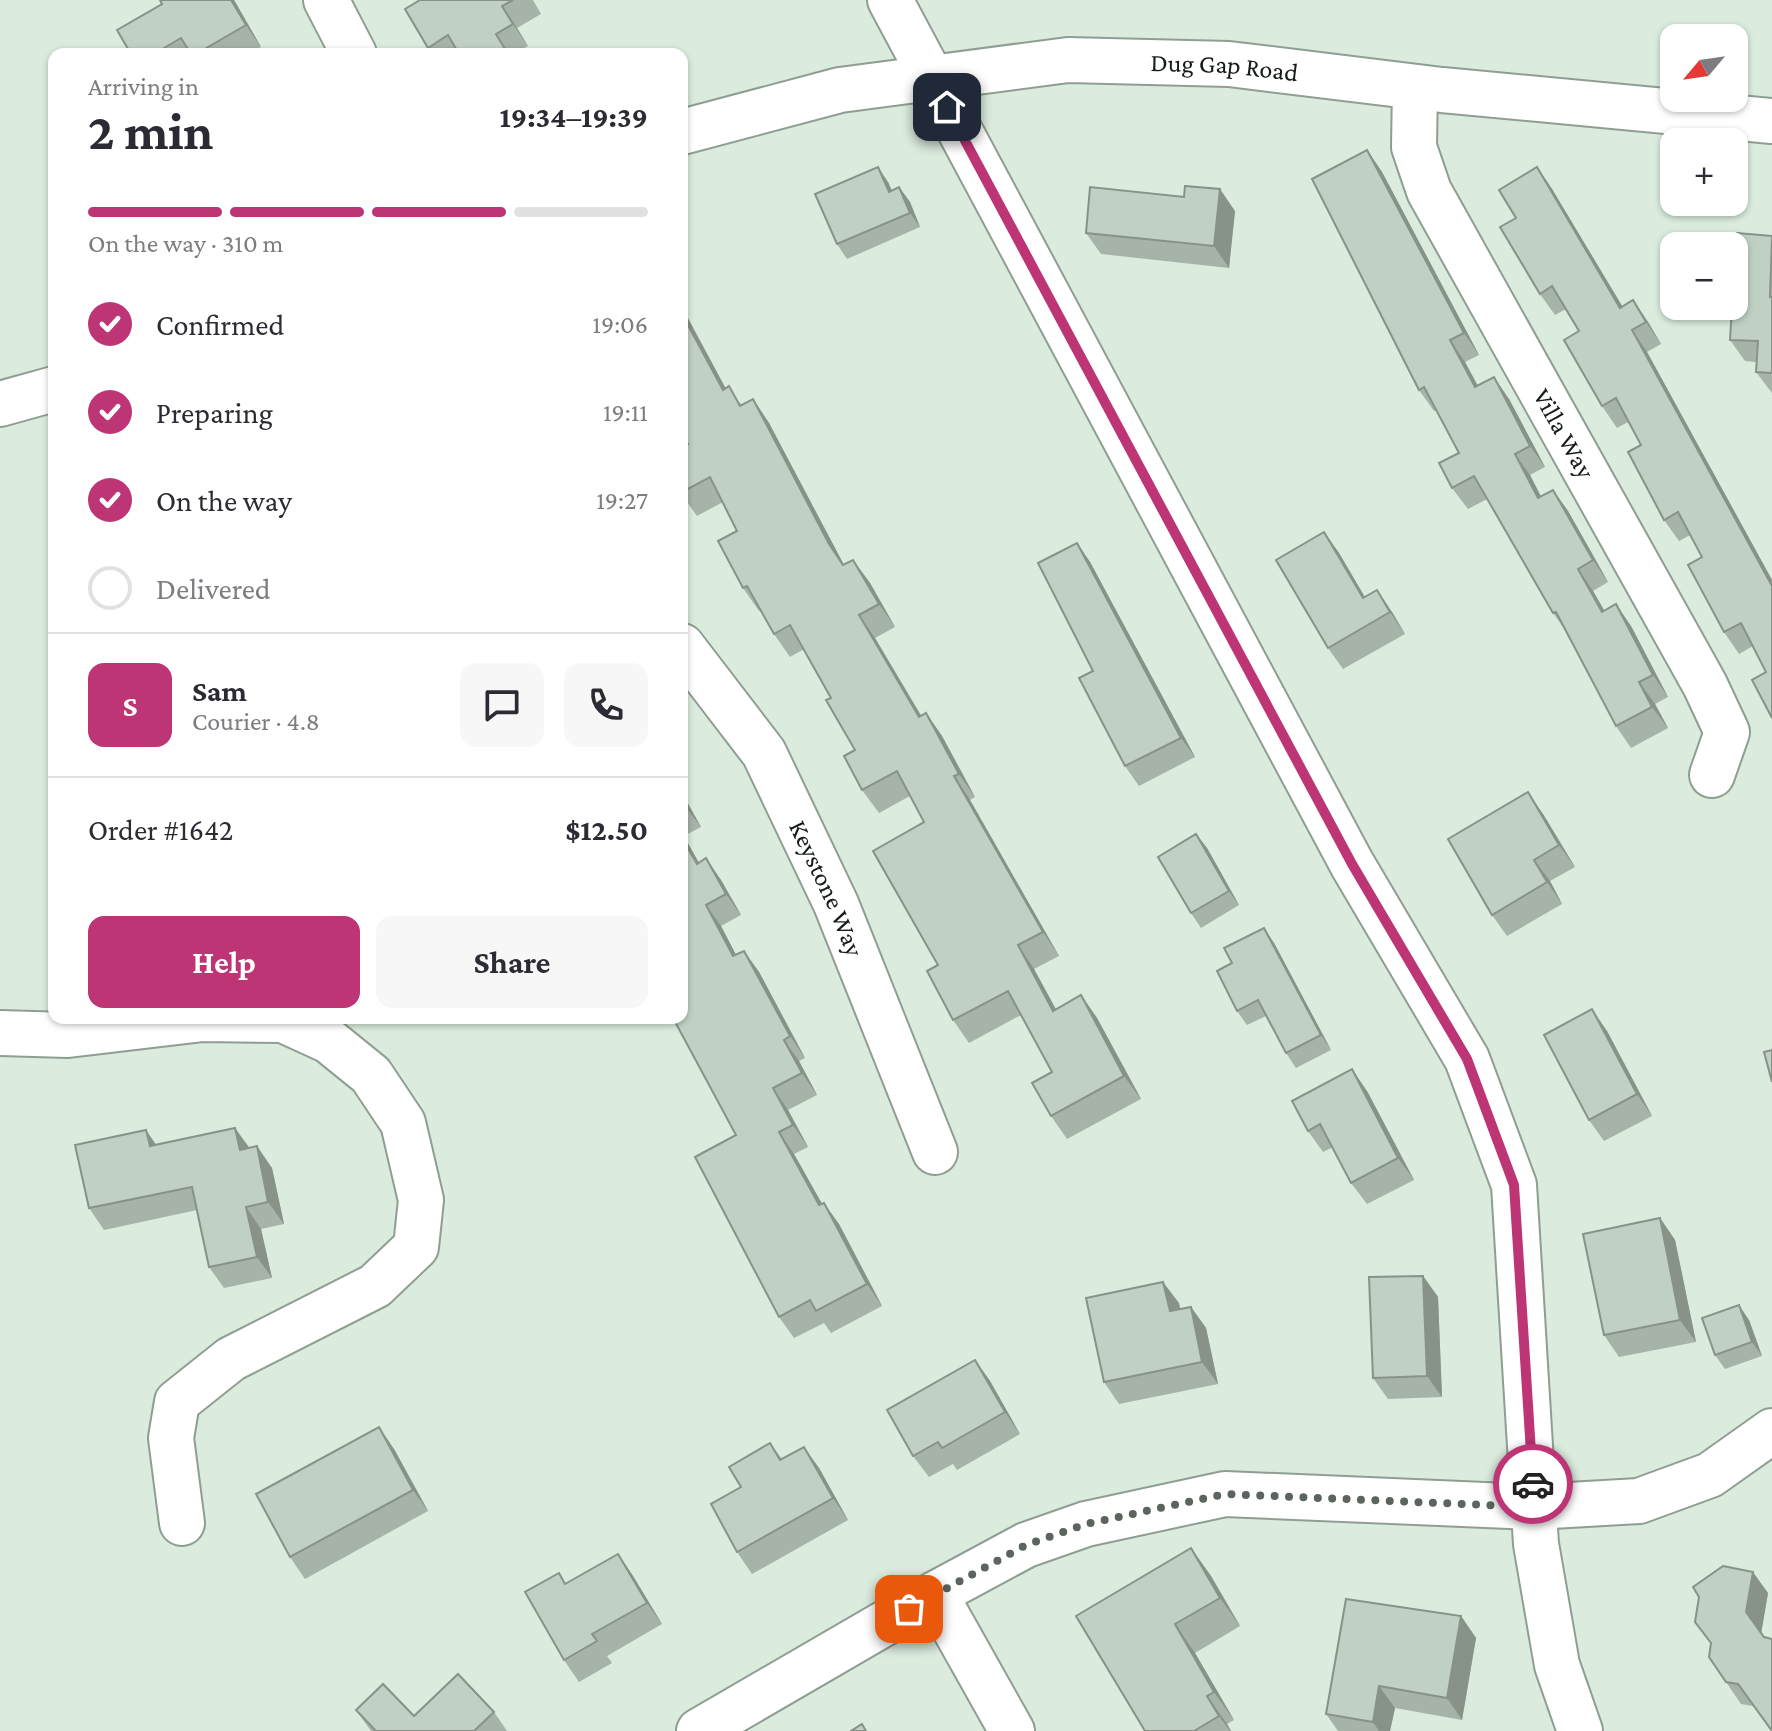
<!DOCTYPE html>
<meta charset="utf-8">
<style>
:root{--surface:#fff;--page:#f7f7f7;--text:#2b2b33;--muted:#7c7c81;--line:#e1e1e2;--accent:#bd3574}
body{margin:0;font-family:"Crimson Pro",serif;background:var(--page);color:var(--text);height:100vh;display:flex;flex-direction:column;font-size:30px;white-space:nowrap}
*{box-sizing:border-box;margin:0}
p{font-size:26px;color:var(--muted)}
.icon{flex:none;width:44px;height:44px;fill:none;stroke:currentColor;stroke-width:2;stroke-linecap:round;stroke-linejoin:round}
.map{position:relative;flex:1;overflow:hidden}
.details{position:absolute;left:48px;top:48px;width:640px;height:976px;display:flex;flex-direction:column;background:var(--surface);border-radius:16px;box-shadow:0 2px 6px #0004}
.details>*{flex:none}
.needle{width:52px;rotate:241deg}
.tools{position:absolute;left:1660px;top:24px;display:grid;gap:16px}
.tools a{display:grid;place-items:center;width:88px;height:88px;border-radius:16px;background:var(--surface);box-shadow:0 2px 6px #0004;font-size:40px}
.pin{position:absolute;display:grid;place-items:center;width:68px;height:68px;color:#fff;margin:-34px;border-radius:16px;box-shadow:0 4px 12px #0006}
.courier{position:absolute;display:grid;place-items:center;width:80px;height:80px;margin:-40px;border:6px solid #bd3574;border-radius:50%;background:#fff;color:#222;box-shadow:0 2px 10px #0007}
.summary em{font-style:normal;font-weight:700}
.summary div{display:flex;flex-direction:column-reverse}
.summary{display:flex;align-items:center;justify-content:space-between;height:136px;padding:0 40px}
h1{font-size:52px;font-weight:700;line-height:60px}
.bar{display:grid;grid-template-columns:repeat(4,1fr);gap:12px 8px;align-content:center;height:96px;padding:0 40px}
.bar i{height:10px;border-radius:6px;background:var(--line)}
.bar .active{background:var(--accent)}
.bar p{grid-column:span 4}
.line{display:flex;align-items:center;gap:20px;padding:0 40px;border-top:2px solid var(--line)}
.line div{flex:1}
.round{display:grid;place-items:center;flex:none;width:84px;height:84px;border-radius:16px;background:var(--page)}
ol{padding:0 40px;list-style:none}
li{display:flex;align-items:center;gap:24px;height:88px}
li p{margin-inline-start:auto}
li .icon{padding:8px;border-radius:50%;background:var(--accent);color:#fff;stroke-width:4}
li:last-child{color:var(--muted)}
li i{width:44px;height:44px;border:4px solid var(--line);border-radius:50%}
.button{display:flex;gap:16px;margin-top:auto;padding:16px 40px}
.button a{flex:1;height:92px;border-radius:16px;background:var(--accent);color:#fff;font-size:32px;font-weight:700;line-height:92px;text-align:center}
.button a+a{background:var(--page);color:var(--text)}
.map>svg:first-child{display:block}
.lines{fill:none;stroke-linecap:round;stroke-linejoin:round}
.minor-casing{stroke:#8f9e92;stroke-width:48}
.minor{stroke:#fff;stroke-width:44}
.wall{fill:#a6b3a9}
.shaded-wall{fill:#879289}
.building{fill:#c1d0c4;stroke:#879289;stroke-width:2}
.done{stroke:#5b645d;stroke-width:8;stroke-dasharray:0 14.4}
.route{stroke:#bd3574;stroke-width:10}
.labels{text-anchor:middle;stroke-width:7;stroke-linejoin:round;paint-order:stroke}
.street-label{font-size:26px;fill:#161c17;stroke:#e9f9ec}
</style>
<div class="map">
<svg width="1772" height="1731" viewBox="0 0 1772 1731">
<rect width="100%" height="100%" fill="#dbebde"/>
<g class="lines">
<!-- minor casing -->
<g class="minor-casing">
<g id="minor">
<polyline points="326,0 354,54"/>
<polyline points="890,0 1352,864 1467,1059 1514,1185 1536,1544 1557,1665 1580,1731"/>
<path id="s1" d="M1415,87l-1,60 15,44 276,494 22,47 -15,43"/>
<path id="s2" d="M682,132l158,-42 228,-30 161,4 213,26 330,31"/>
<polyline points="0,404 54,389"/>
<path id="s3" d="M682,646l82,107 72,151 99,248"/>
<polyline points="0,1033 68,1035 203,1019 283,1020 329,1041 371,1075 403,1123 421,1200 416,1247 375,1286 231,1359 177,1402 171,1438 182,1523"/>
<polyline points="935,1594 1012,1731"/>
<polyline points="699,1731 935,1594 1026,1545 1086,1524 1225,1494 1534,1507 1639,1501 1710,1475 1772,1431"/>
</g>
</g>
<!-- minor -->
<use href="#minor" class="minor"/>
</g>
<!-- wall -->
<g class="wall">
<polygon points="160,0 234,0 261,47 249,54 131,54 162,4"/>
<polygon points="420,0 533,0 541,14 517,28 528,46 514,54 432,54 428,48"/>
<polygon points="1367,150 1382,172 1479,355 1465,362 1478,386 1509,399 1545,467 1530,475 1541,497 1553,490 1568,511 1608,582 1593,591 1604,610 1631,626 1668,697 1655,704 1668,728 1631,748 1616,726 1568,634 1553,613 1487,499 1468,509 1452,488 1459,453 1436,410 1434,411 1419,390"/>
<polygon points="1537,167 1552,189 1622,307 1633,300 1648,322 1661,344 1647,352 1772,580 1772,718 1766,672 1753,646 1739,654 1724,632 1702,557 1690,535 1679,541 1664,520 1641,445 1628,422 1617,428 1602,406 1579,331 1566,309 1555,315 1540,294"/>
<polygon points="888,182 892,191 899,187 910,202 920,227 847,259 837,244"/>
<polygon points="1235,211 1229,268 1101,254 1086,233"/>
<polygon points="1772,236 1772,393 1756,372 1756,362 1745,361 1730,340"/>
<polygon points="726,388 742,405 753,399 769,423 844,565 853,560 870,583 895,627 875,638 921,715 926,713 942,736 975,797 970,800 1059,956 1034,969 1056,1009 1081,995 1097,1018 1141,1099 1067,1139 1051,1116 1052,1072 1021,1015 969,1043 953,1020 938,965 924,822 910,796 879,813 862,790 855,750 831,698 804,649 790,657 774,634 761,610 759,611 743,588 737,531 723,502 697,516 682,495 682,447 688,444"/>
<polygon points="1324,532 1339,553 1365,597 1392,612 1405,634 1343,669 1328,648"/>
<polygon points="1077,543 1090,562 1195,757 1139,786 1125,766 1093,671"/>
<polygon points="682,793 701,827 684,836 699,863 721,880 741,915 721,926 736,955 744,951 759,972 805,1058 799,1061 817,1095 788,1110 808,1147 794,1154 822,1204 839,1224 882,1306 831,1333 824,1323 794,1338 779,1317 736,1135 682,1018"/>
<polygon points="1543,814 1575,867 1550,881 1562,904 1507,936 1492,915"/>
<polygon points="1196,834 1207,848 1239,905 1201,928 1191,913"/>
<polygon points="1274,943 1331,1050 1296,1068 1286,1053 1266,1016 1247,1025 1237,1011"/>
<polygon points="1607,1031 1652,1116 1604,1141 1589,1120"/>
<polygon points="1367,1091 1414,1180 1367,1204 1351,1183 1333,1147 1323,1152 1308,1131"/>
<polygon points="156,1144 249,1148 272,1168 284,1224 261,1229 272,1278 224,1288 209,1267 197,1210 104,1230 89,1208"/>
<polygon points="1660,1218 1675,1240 1696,1342 1619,1357 1604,1335"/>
<polygon points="1423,1276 1438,1297 1442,1397 1388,1399 1373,1378"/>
<polygon points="1179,1303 1180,1309 1191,1307 1206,1328 1218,1384 1119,1404 1104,1382"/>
<polygon points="1749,1320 1762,1356 1725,1369 1715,1355"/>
<polygon points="975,1360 990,1381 1020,1434 957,1470 953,1464 929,1477 913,1456"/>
<polygon points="770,1443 782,1459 819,1468 848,1520 752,1574 737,1552 741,1487"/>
<polygon points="394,1449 428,1511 305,1579 290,1557"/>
<polygon points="1191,1548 1211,1576 1240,1626 1195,1653 1234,1720 1227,1724 1231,1731 1145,1731"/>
<polygon points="618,1554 633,1576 662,1624 607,1656 612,1663 579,1682 564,1660 566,1584"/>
<polygon points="1768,1593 1761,1633 1753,1706 1741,1704 1724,1679 1711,1644"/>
<polygon points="1461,1616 1476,1638 1462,1720 1395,1708 1390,1731 1338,1731 1326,1714"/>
<polygon points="356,1710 414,1716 494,1712 507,1731 371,1731"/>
</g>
<!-- shaded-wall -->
<g class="shaded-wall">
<polygon points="231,0 234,0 261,47 246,25"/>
<polygon points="502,6 517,28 528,46 513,24"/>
<polygon points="1367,150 1382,172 1479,355 1464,333"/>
<polygon points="878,167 888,182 899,207 889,192"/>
<polygon points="1537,167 1552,189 1636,329 1620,308"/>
<polygon points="899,187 910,202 920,227 910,213"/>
<polygon points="1220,189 1235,211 1229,268 1214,246"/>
<polygon points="1633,300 1648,322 1661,344 1646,322"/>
<polygon points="682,307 739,413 723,390 682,314"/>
<polygon points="1632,330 1647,352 1772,580 1772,586"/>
<polygon points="1450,340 1465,362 1490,409 1475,387"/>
<polygon points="1494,377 1509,399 1545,467 1530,446"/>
<polygon points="753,399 769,423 845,567 859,589 829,544"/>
<polygon points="1515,454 1530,475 1553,520 1538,498"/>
<polygon points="1553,490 1568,511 1608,582 1593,560"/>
<polygon points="1324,532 1339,553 1378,620 1363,598"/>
<polygon points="1077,543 1090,562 1195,757 1181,738"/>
<polygon points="853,560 870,583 895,627 879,604"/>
<polygon points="1578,569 1593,591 1617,633 1602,612"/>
<polygon points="1377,590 1392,612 1405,634 1390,612"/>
<polygon points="1616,604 1631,626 1668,697 1653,675"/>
<polygon points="859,615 875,638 935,740 919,717"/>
<polygon points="1639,682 1655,704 1668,728 1652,707"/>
<polygon points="926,713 942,736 975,797 959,774"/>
<polygon points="954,776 970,800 1059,956 1043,932"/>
<polygon points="1528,792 1543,814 1575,867 1559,845"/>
<polygon points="682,793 701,827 685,806 682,799"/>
<polygon points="682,833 712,886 697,864 682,838"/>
<polygon points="1196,834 1207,848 1239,905 1229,891"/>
<polygon points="706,858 721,880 741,915 726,894"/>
<polygon points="1534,860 1550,881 1562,904 1547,882"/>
<polygon points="706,905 721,926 748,978 733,956"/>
<polygon points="1264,928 1274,943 1331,1050 1321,1035"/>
<polygon points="1018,945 1034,969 1069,1034 1053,1011"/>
<polygon points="744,951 759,972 805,1058 790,1036"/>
<polygon points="1081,995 1097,1018 1141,1099 1124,1076"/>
<polygon points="1592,1009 1607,1031 1652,1116 1637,1094"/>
<polygon points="784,1040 799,1061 817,1095 802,1073"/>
<polygon points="1352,1069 1367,1091 1414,1180 1398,1158"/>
<polygon points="773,1088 788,1110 808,1147 793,1125"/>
<polygon points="235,1128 251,1150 240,1150"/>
<polygon points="146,1130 161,1152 150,1146"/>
<polygon points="779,1132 794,1154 835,1227 819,1205"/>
<polygon points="257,1146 272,1168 284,1224 268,1202"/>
<polygon points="824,1203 839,1224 882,1306 867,1284"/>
<polygon points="246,1207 261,1229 272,1278 257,1257"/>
<polygon points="1660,1218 1675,1240 1696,1342 1680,1320"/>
<polygon points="1423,1276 1438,1297 1442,1397 1427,1376"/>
<polygon points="1163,1282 1179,1303 1185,1333 1170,1311"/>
<polygon points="1739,1305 1749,1320 1762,1356 1752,1342"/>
<polygon points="1191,1307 1206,1328 1218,1384 1202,1362"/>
<polygon points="975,1360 990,1381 1020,1434 1005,1412"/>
<polygon points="379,1427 394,1449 428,1511 413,1490"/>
<polygon points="804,1447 819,1468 848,1520 833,1498"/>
<polygon points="1191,1548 1211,1576 1240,1626 1220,1598"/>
<polygon points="618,1554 633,1576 662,1624 647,1603"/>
<polygon points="1753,1572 1768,1593 1761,1634 1746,1612"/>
<polygon points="1461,1616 1476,1638 1462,1720 1447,1698"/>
<polygon points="1175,1624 1195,1653 1234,1720 1214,1692"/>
<polygon points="1379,1686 1395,1708 1390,1731 1379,1731 1373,1722"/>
<polygon points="1207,1696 1227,1724 1231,1731 1230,1731 1219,1716"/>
</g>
<!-- building -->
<g class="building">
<polygon points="160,0 231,0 246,25 196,54 191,54 181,38 154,54 131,54 117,30 162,4"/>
<polygon points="420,0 513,0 502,6 513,24 496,34 508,54 459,54 448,35 428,48 405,9"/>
<polygon points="1367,150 1464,333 1450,340 1475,387 1494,377 1530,446 1515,454 1538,498 1553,490 1593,560 1578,569 1602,612 1616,604 1653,675 1639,682 1652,707 1616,726 1556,612 1553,613 1474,476 1452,488 1439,463 1459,453 1424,387 1419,390 1312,179"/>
<polygon points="878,167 889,192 899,187 910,213 837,244 815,194"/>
<polygon points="1537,167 1620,308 1633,300 1646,322 1632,330 1772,586 1772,718 1752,680 1766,672 1741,623 1724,632 1688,565 1702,557 1678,512 1664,520 1628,452 1641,445 1616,398 1602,406 1564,340 1579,331 1552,286 1540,294 1500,227 1516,218 1499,190"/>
<polygon points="1185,186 1220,189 1214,246 1086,233 1090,187 1184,197"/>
<polygon points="1737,233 1772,236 1770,297 1772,297 1772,373 1756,372 1758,341 1730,340 1732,306 1734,306 1734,278"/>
<polygon points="682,314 723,390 729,386 740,406 753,399 829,544 843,565 853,560 879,604 859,615 919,717 926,713 959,774 954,776 1043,932 1018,945 1053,1011 1081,995 1124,1076 1051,1116 1032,1083 1052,1072 1008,991 953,1020 927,971 938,965 873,851 924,822 897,771 862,790 844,756 855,750 826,700 831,698 790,625 774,634 747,586 743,588 718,541 737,531 710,477 682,492 682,447 688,444 682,432"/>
<polygon points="1324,532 1363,598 1377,590 1390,612 1328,648 1276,560"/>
<polygon points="1077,543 1181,738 1125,766 1079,678 1093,671 1038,563"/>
<polygon points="1528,792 1559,845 1534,860 1547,882 1492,915 1448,839"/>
<polygon points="1196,834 1229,891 1191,913 1158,857"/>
<polygon points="682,838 697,864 706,858 726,894 706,905 733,956 744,951 790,1036 784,1040 802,1073 773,1088 793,1125 779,1132 819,1205 824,1203 867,1284 816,1311 810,1300 779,1317 695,1157 736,1135 673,1018 682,1018"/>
<polygon points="1264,928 1321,1035 1286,1053 1258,1000 1237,1011 1217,971 1232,963 1224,948"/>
<polygon points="1592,1009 1637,1094 1589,1120 1544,1035"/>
<polygon points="1772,1050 1772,1082 1764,1052"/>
<polygon points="1352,1069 1398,1158 1351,1183 1320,1124 1308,1131 1292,1101"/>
<polygon points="235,1128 240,1150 257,1146 268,1202 246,1207 257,1257 209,1267 192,1187 89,1208 75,1145 146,1130 150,1146"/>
<polygon points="1660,1218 1680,1320 1604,1335 1583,1234"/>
<polygon points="1423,1276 1427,1376 1373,1378 1369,1277"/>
<polygon points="1163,1282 1170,1311 1191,1307 1202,1362 1104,1382 1086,1298"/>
<polygon points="1739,1305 1752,1342 1715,1355 1702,1318"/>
<polygon points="975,1360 1005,1412 942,1448 938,1442 913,1456 887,1410"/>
<polygon points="379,1427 413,1490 290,1557 256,1494"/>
<polygon points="770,1443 780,1460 804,1447 833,1498 737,1552 711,1504 741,1487 729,1467"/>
<polygon points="1191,1548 1220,1598 1175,1624 1214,1692 1207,1696 1219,1716 1194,1731 1145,1731 1076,1616"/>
<polygon points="618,1554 647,1603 592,1634 597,1641 564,1660 525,1592 559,1573 565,1584"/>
<polygon points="1723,1566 1753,1572 1746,1612 1764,1637 1772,1639 1772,1731 1738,1684 1726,1682 1709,1657 1711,1643 1695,1622 1699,1597 1693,1587"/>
<polygon points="1346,1599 1461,1616 1447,1698 1379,1686 1373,1722 1326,1714"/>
<polygon points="458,1674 494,1712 474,1731 376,1731 356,1710 383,1684 414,1716"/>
<polygon points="862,1724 866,1731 851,1731"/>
</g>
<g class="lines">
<!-- done -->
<polyline class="done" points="909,1609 1026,1545 1086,1524 1225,1494 1534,1507 1533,1484"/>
<!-- route -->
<polyline class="route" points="947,107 1352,864 1467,1059 1514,1185 1533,1484"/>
</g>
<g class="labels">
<!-- street labels -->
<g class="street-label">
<text dy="9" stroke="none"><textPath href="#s2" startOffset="550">Dug Gap Road</textPath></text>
<text dy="9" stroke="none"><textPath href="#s1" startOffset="384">Villa Way</textPath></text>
<text dy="9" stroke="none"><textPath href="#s3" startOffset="284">Keystone Way</textPath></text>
</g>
</g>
</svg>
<div class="tools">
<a><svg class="needle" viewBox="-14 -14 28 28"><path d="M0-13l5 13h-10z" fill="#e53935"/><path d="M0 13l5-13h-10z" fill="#7c7c81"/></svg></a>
<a>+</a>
<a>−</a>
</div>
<div class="pin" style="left:909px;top:1609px;background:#ea580c"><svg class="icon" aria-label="bag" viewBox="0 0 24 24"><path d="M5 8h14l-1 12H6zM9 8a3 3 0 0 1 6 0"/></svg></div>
<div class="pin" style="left:947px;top:107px;background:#1f2937"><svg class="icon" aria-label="home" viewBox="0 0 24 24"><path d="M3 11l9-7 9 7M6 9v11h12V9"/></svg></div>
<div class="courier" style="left:1533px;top:1484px"><svg class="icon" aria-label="car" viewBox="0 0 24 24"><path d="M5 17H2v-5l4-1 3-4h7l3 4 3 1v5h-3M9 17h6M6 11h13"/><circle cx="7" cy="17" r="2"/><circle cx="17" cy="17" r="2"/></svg></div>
<section class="details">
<div class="summary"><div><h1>2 min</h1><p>Arriving in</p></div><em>19:34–19:39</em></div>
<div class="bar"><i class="active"></i><i class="active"></i><i class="active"></i><i></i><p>On the way · 310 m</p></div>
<ol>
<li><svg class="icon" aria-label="check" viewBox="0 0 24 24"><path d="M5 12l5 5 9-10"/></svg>Confirmed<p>19:06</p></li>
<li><svg class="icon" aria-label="check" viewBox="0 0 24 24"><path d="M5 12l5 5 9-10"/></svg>Preparing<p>19:11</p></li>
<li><svg class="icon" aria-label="check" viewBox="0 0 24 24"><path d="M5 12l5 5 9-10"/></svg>On the way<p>19:27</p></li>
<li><i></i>Delivered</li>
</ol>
<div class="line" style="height:144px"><b class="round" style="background:var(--accent);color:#fff">S</b><div><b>Sam</b><p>Courier · 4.8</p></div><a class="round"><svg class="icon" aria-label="chat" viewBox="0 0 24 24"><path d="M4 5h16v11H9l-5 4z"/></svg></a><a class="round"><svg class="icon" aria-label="phone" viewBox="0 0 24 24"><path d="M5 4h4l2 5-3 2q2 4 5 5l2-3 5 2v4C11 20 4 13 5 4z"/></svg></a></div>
<div class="line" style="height:104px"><div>Order #1642</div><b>$12.50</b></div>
<div class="button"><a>Help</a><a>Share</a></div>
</section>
</div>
